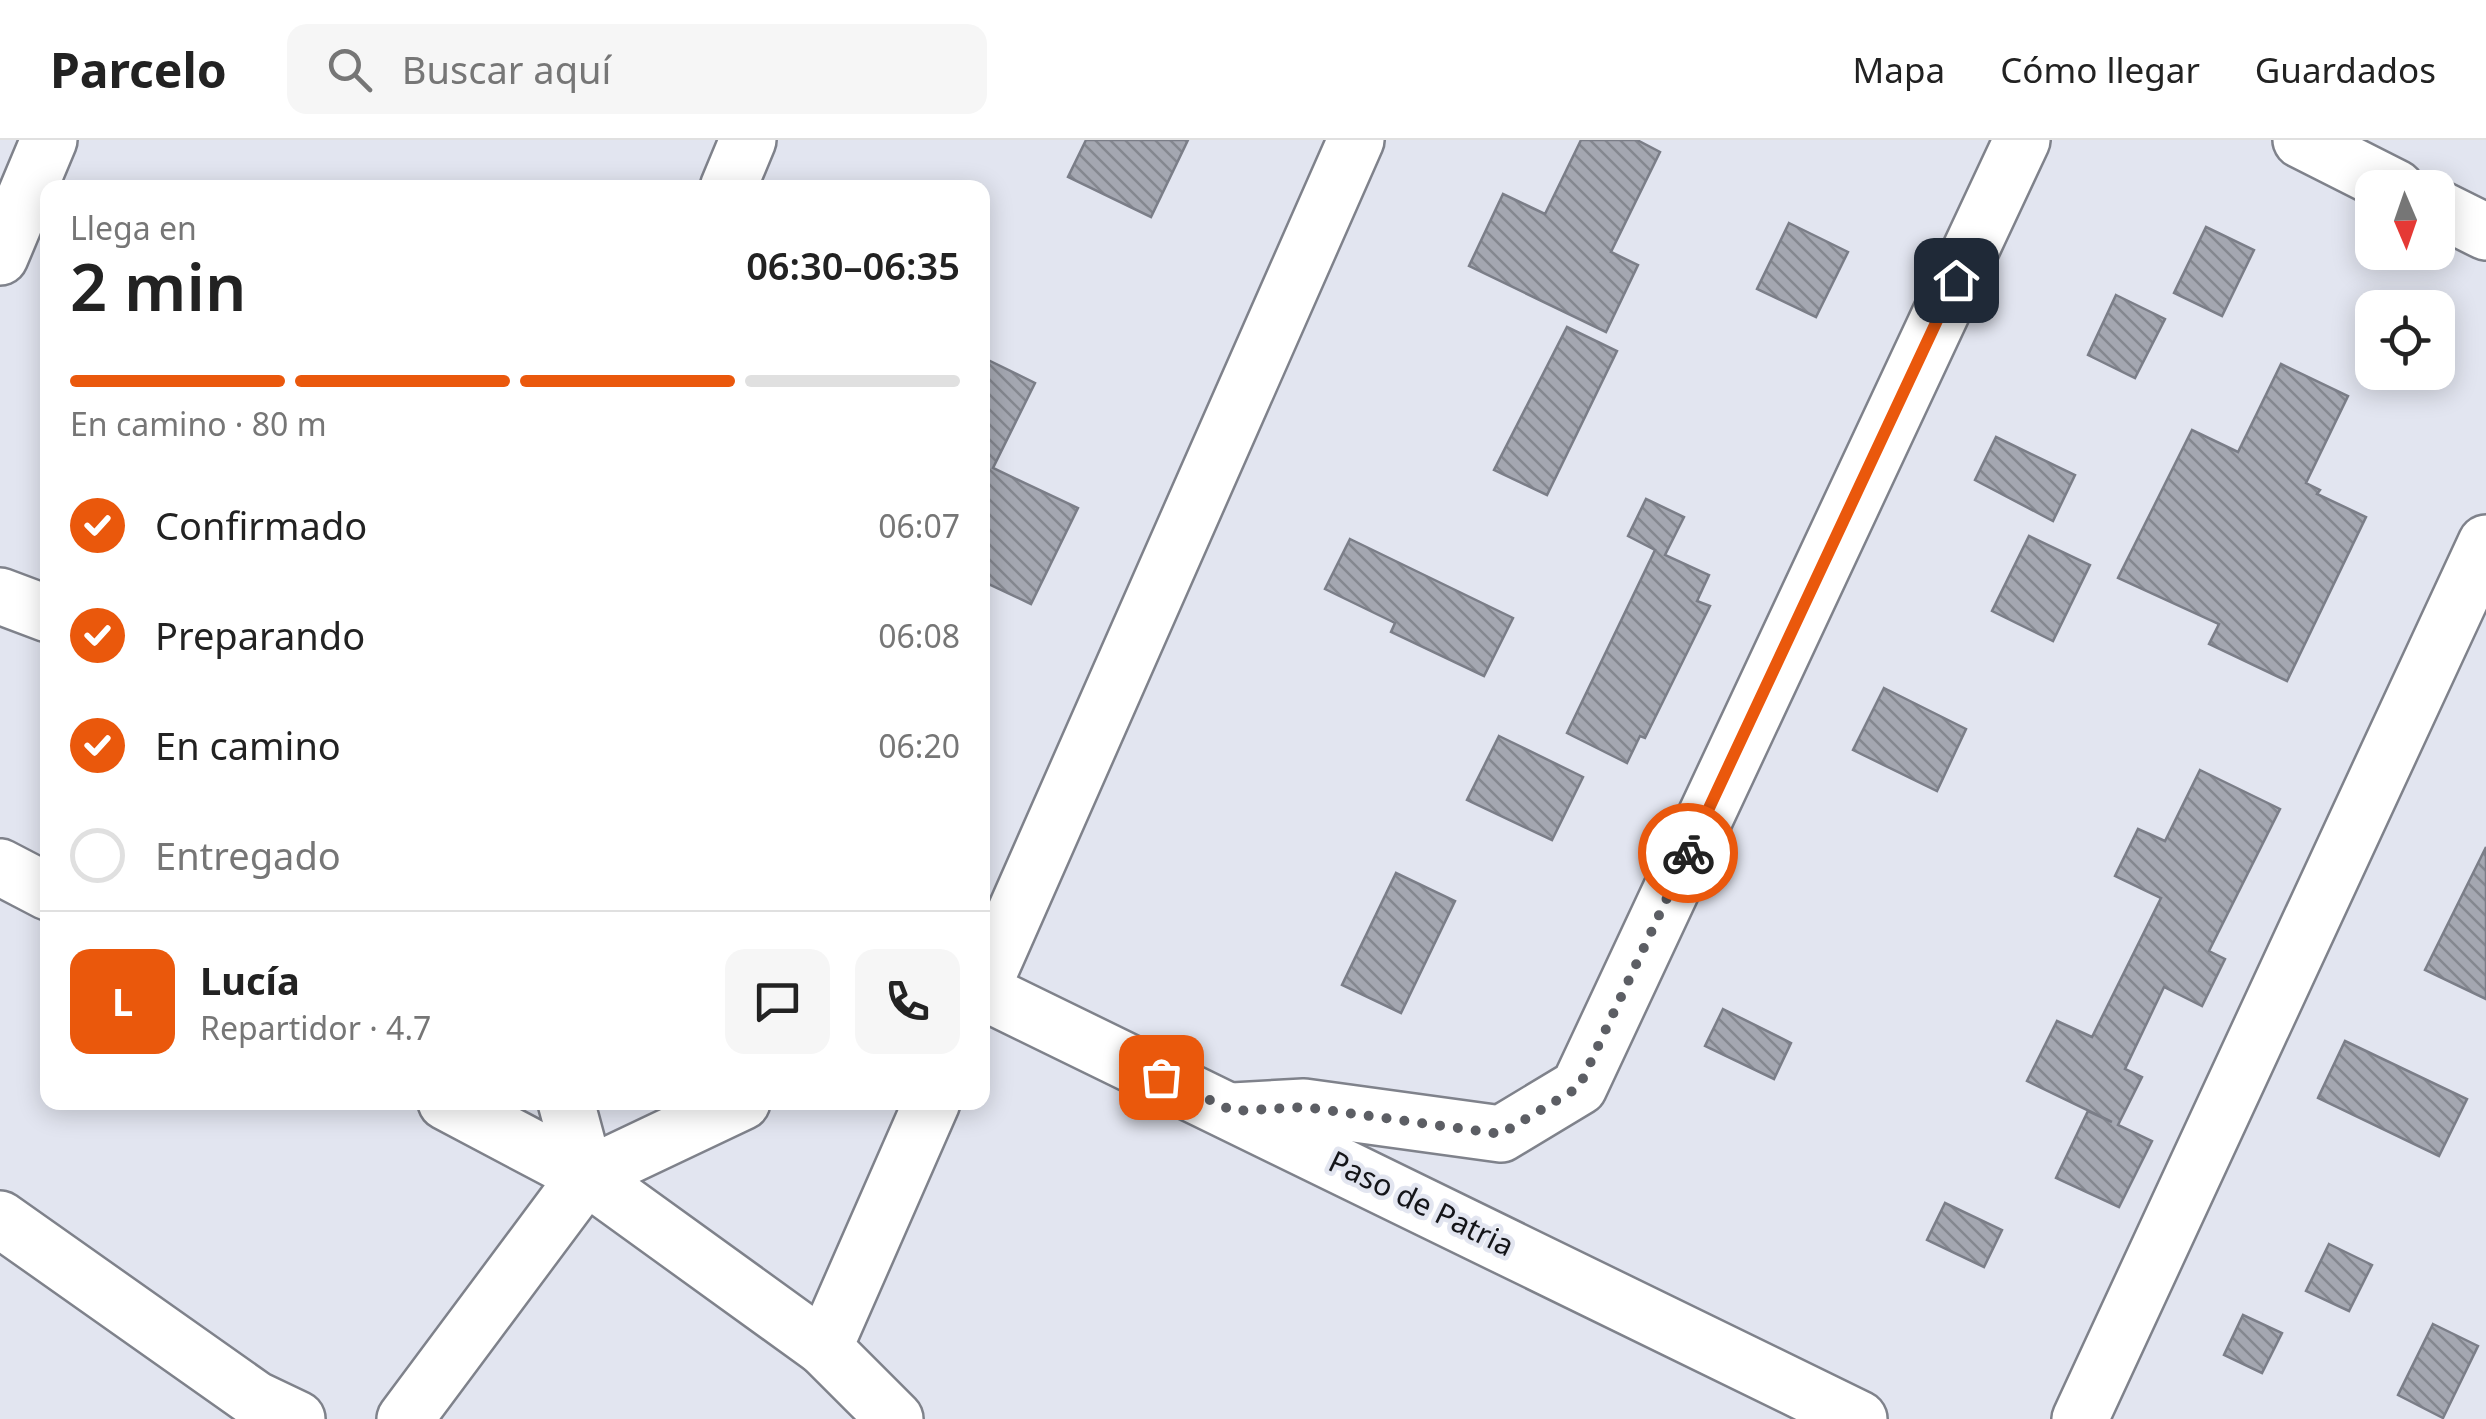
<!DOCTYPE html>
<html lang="es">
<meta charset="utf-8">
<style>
:root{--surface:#fff;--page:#f6f6f6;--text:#222;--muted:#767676;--line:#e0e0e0;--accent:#ea580c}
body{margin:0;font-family:"Noto Sans",sans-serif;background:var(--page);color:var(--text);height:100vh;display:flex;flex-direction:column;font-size:38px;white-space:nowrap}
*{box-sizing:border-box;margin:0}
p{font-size:32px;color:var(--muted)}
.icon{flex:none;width:55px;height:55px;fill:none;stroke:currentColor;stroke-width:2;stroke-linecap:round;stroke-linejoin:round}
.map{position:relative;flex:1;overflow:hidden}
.sheet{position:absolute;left:40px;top:40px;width:950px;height:930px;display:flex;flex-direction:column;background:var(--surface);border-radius:20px;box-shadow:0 5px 25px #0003}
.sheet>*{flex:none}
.needle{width:65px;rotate:178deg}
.fabs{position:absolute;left:2355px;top:30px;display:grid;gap:20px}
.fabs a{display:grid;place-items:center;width:100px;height:100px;border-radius:20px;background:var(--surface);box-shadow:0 5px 25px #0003;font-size:50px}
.pin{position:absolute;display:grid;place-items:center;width:85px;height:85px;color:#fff;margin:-42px;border-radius:20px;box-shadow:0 5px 15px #0006}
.courier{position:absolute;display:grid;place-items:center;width:100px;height:100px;margin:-50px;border:8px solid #ea580c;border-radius:50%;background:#fff;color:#222;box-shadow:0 2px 12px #0007}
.headline em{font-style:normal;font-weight:600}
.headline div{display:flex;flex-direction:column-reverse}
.headline{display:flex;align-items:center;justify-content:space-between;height:170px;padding:0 30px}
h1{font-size:65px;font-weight:600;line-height:75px}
.bar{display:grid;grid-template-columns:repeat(4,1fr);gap:15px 10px;align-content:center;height:120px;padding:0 30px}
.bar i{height:12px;border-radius:8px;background:var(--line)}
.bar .on{background:var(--accent)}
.bar p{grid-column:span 4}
.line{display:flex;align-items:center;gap:25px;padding:0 30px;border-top:2px solid var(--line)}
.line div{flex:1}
.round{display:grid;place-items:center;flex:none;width:105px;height:105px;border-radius:20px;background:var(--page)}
ol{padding:0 30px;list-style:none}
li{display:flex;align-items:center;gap:30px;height:110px}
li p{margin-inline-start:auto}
li .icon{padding:10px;border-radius:50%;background:var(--accent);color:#fff;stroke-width:4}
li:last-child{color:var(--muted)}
li i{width:55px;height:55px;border:5px solid var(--line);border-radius:50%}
header{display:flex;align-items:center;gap:60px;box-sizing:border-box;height:140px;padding:0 50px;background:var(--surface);border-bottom:2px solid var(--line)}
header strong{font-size:48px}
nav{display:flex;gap:55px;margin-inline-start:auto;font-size:35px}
.search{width:700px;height:90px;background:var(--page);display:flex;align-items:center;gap:25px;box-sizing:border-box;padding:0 35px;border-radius:20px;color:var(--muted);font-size:38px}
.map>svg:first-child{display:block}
.building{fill:url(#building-back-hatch);stroke:#7b7e88;stroke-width:2.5}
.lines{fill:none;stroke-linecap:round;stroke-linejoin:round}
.minor-casing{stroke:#7f828b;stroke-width:60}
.minor{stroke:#fff;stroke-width:55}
.done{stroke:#5c5e64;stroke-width:10;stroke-dasharray:0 18}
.route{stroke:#ea580c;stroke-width:12}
.labels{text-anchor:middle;stroke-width:9;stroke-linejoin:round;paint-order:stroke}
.street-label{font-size:30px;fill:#141519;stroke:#e2e5f0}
</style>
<header>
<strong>Parcelo</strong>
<div class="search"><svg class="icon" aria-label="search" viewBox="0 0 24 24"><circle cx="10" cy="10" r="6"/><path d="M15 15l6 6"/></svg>Buscar aquí</div>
<nav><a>Mapa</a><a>Cómo llegar</a><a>Guardados</a></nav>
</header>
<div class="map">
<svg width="2486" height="1279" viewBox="0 0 2486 1279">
<defs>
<pattern id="building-back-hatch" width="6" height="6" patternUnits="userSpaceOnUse" patternTransform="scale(2.5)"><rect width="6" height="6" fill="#a4a7b1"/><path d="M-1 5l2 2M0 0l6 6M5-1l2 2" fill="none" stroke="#84878f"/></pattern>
</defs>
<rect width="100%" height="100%" fill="#e2e5f0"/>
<!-- building -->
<g class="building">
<polygon points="1086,0 1188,0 1151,77 1068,37"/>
<polygon points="1581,0 1637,0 1660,12 1611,112 1638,125 1606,192 1469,126 1503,54 1545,74"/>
<polygon points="1789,83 1848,112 1816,177 1757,149"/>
<polygon points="2206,87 2254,110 2222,176 2174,153"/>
<polygon points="2116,155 2165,179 2135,238 2088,215"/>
<polygon points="1567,187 1617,211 1547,355 1494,330"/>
<polygon points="982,217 1035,243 993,328 1078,368 1031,464 982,441"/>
<polygon points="2281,224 2348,256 2306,343 2320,350 2317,354 2366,377 2287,541 2209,504 2219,484 2118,438 2192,290 2238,312"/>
<polygon points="1996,297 2075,335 2053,381 1975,340"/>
<polygon points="1646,359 1684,377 1665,415 1709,435 1697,461 1710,466 1645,598 1640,596 1627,623 1567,593 1655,410 1628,396"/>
<polygon points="2029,396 2090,425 2053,501 1992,471"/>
<polygon points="1350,399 1513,478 1484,536 1391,492 1395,483 1325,449"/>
<polygon points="1884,548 1966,589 1937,651 1853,610"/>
<polygon points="1499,596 1583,637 1552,700 1467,660"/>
<polygon points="2200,630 2280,669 2209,811 2225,819 2202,866 2164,847 2125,929 2142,937 2118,985 2152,1001 2119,1067 2056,1038 2088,971 2112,982 2027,941 2057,881 2092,897 2161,758 2115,736 2138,689 2165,701"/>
<polygon points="2486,707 2486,859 2425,830"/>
<polygon points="1396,733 1455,761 1401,873 1342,845"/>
<polygon points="1723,869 1791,903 1774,939 1705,906"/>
<polygon points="2345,901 2467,959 2439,1016 2318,958"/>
<polygon points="1945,1063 2002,1090 1984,1127 1927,1100"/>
<polygon points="2329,1104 2372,1125 2349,1171 2306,1151"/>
<polygon points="2243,1175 2282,1193 2262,1233 2224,1215"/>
<polygon points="2433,1184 2478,1206 2443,1278 2398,1255"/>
</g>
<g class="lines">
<!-- minor casing -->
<g class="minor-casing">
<g id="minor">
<polyline points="2301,0 2396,48"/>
<polyline points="728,48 748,0"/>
<polyline points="2438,68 2486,92"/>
<polyline points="0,117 49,0"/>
<polyline points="0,456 48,474"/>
<polyline points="0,727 48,752"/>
<polyline points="982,848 1356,0"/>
<polyline points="982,851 1859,1279"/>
<polyline points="446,962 586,1036 824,1208"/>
<polyline points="566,962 586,1036"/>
<polyline points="1233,971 1304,967 1501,994 1579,947 2022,0"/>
<polyline points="0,1079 255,1259 297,1279"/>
<polyline points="405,1279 586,1036 742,962"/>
<polyline points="895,1279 824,1208 932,962"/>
<polyline points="2080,1279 2486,403"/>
</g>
</g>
<!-- minor -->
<use href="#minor" class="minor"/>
</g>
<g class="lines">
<!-- done -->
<polyline class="done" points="1161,937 1233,971 1304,967 1501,994 1579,947 1688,713"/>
<!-- route -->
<polyline class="route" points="1688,713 1956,140"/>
</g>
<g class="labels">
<!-- street labels -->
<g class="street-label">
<text transform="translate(1421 1064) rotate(26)" y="10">Paso de Patria</text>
</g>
</g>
</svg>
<div class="fabs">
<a><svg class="needle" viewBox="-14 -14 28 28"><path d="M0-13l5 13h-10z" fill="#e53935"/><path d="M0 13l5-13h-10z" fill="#767676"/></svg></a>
<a><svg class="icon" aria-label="locate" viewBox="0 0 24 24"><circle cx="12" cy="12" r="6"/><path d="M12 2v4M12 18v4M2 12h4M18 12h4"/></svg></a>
</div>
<div class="pin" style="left:1161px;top:937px;background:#ea580c"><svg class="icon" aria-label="bag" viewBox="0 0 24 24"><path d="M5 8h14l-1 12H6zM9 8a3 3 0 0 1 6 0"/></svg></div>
<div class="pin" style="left:1956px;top:140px;background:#1f2937"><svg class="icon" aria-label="home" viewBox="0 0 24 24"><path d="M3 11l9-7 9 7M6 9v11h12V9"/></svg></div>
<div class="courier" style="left:1688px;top:713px"><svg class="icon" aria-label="bike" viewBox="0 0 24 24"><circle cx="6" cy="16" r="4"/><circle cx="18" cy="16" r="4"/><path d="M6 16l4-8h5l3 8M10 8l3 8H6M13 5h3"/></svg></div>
<section class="sheet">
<div class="headline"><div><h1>2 min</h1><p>Llega en</p></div><em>06:30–06:35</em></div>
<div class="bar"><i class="on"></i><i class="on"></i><i class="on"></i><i></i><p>En camino · 80 m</p></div>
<ol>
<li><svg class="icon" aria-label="check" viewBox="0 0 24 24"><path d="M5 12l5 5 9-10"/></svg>Confirmado<p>06:07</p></li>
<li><svg class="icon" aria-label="check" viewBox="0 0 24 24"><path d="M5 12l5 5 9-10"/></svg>Preparando<p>06:08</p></li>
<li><svg class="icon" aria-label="check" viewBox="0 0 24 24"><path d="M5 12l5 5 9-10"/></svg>En camino<p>06:20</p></li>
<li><i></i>Entregado</li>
</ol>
<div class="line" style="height:180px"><b class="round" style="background:var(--accent);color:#fff">L</b><div><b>Lucía</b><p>Repartidor · 4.7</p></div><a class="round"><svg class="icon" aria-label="chat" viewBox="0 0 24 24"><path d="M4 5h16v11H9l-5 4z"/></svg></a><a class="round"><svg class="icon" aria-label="phone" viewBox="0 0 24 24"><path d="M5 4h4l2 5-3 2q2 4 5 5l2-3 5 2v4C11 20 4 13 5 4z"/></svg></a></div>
</section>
</div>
